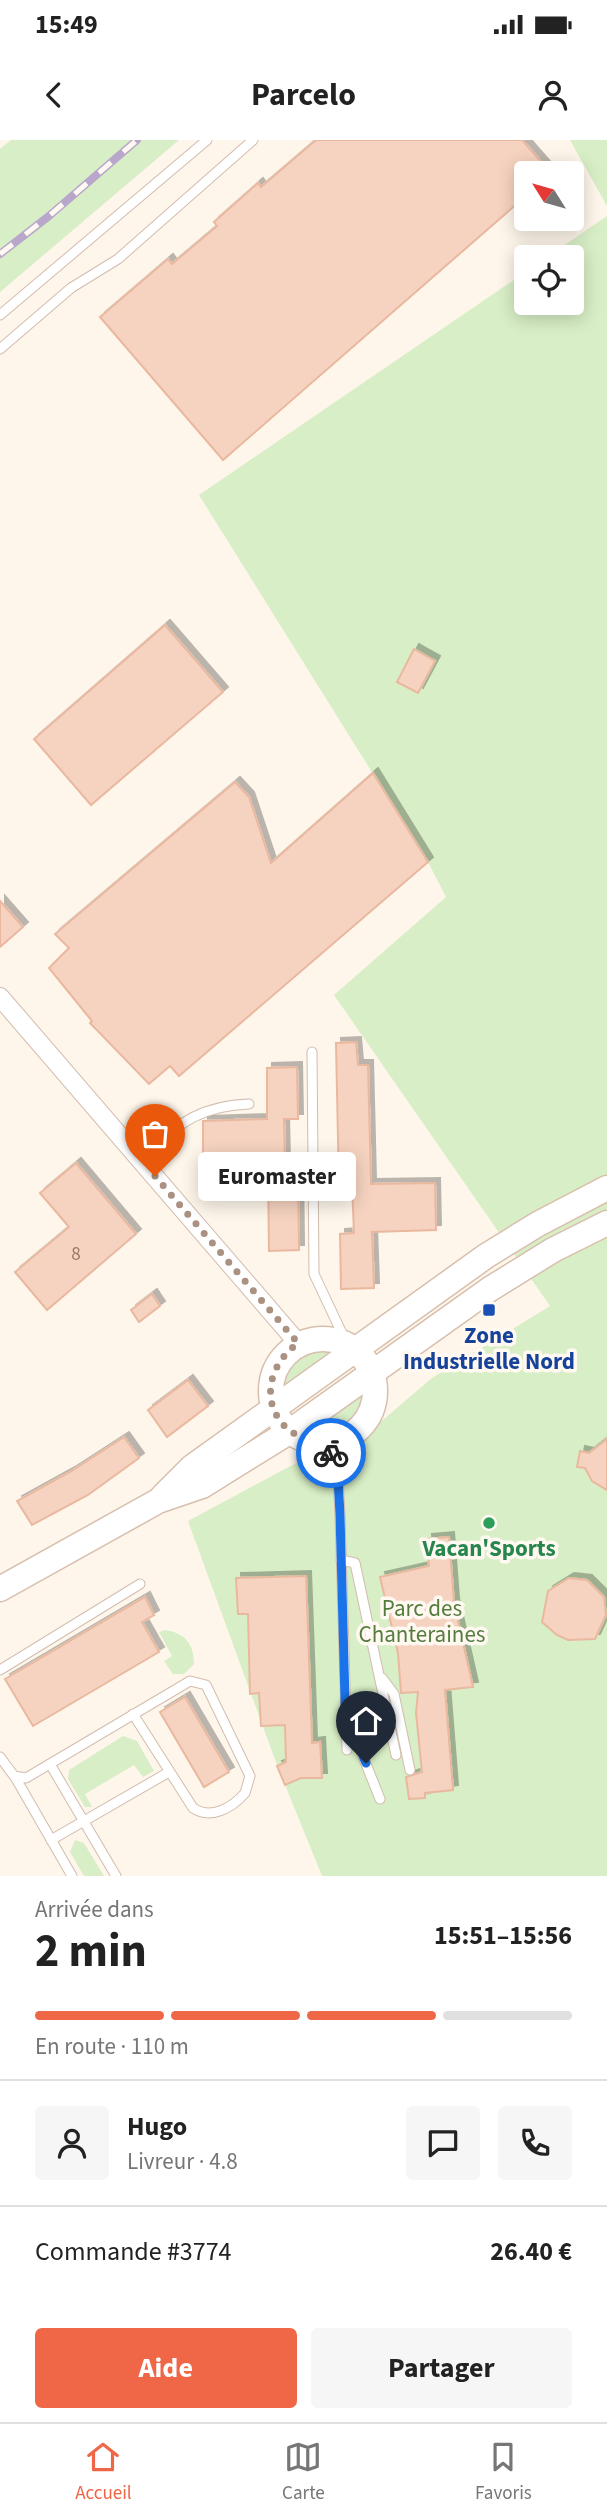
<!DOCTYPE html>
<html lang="fr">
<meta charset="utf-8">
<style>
:root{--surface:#fff;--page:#f6f6f6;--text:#222;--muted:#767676;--line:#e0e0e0;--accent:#f06748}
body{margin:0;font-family:"Source Sans 3",sans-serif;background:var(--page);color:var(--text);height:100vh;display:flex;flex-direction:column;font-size:26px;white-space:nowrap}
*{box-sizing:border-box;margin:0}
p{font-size:23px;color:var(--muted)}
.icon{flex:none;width:38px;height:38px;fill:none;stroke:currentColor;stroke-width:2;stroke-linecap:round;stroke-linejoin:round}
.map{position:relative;height:1736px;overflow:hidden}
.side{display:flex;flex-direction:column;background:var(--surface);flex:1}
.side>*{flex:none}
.needle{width:46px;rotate:307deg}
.tools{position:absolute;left:514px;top:21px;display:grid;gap:14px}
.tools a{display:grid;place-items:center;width:70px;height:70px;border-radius:7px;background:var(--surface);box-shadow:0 4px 18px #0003;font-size:35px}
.pin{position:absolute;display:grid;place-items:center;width:60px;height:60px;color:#fff;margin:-72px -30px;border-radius:50% 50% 50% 0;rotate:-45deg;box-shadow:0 0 7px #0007}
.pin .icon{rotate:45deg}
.courier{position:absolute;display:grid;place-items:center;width:70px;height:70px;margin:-35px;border:5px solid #1a73e8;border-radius:50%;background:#fff;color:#222;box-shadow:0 2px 9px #0007}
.bubble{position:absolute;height:49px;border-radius:7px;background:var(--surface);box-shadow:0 4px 18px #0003;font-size:23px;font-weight:700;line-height:49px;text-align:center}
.head em{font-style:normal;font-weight:700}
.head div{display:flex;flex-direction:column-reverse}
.head{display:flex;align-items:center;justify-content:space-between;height:119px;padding:0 35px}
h1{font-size:46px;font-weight:700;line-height:52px}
.bar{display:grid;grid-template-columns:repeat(4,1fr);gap:10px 7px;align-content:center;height:84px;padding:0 35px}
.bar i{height:9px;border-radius:5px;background:var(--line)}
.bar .selected{background:var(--accent)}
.bar p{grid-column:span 4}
.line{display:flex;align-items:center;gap:18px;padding:0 35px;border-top:2px solid var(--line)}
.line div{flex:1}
.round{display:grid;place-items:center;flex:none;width:74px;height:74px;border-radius:7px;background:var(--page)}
.button{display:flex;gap:14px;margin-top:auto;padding:14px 35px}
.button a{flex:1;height:80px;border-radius:7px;background:var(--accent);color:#fff;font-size:28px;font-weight:700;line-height:80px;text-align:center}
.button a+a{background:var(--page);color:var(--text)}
.status{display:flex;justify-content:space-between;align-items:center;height:49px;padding:0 35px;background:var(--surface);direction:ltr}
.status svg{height:19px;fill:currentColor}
header{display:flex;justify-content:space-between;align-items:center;height:91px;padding:0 35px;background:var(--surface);font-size:32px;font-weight:700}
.tab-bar{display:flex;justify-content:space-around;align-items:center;height:98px;border-top:2px solid var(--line);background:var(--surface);font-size:19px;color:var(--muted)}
.tab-bar a{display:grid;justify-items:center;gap:4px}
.tab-bar .selected{color:var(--accent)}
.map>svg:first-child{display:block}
.green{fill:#d8eec6}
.building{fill:#f6d3c0;stroke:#eab89f;stroke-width:2;filter:url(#shadow)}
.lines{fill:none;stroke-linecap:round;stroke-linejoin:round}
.lane-casing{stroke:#d2bcae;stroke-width:11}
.street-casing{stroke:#d2bcae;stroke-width:20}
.secondary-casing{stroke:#d8bfad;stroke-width:27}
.lane{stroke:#fff;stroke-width:9}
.street{stroke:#fff;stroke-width:18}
.secondary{stroke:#fff;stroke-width:24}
.rail-casing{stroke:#b8a6cb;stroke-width:8}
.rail{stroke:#fff9f2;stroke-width:5;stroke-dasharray:16;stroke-linecap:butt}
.done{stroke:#aa9182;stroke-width:7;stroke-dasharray:0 12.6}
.route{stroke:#1a73e8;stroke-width:9}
.transit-dot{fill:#1a4fb4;stroke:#fff9f2;stroke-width:2.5}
.leisure-dot{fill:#2e9e5b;stroke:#fff9f2;stroke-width:2.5}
.labels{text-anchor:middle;stroke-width:7;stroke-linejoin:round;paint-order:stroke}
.number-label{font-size:19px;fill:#9a7868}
.transit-label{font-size:23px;font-weight:bold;fill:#164399;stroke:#fff9f2}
.leisure-label{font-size:23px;font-weight:bold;fill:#27864d;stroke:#fff9f2}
.park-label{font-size:23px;fill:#537c3e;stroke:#fff9f2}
</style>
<div class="status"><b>15:49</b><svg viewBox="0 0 49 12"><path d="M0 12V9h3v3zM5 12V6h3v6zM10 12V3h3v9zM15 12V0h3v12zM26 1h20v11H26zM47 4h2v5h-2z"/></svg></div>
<header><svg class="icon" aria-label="back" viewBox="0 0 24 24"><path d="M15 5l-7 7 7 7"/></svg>Parcelo<svg class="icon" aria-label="person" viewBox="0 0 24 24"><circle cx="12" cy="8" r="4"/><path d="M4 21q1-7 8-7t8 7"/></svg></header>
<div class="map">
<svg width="607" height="1736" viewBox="0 0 607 1736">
<defs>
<filter id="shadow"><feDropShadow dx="5" dy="-5" stdDeviation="0" flood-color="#0004"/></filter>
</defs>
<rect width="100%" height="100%" fill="#fef6ea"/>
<!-- green -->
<g class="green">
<polygon points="11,0 179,0 0,152 0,9"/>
<polygon points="570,0 607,0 607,66"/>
<polygon points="607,76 607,1736 322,1736 277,1625 188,1381 311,1315 344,1313 432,1238 550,1166 334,855 446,757 428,722 199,355 527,131 527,163 572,163 572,117 547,117"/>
<polygon points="315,1211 331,1213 282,1249 293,1223"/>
<path d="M361,1256l3,1c-5,23 -28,42 -51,35z"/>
<path d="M165,1490c20,3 29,14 29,34l-10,10h-11l-9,-13 8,-5 -13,-24z"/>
<polygon points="123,1596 137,1601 154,1631 143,1637 134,1625 85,1654 92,1667 85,1667 68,1639 69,1630"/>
<polygon points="75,1700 84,1703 104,1736 84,1736 70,1712"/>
</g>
<!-- building -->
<g class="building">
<polygon points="316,0 522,0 551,33 527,33 527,55 223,320 100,177 168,119 172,124 217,86 214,82 258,43 261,47"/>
<polygon points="165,485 223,552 91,665 34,599"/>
<polygon points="414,509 435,521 418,553 397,542"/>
<polygon points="373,633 428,722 179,936 170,926 149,944 90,883 92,881 49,828 69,808 55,794 235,642 249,657 271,723"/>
<polygon points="0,761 23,787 0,807"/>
<polygon points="356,902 358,925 368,925 371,1044 435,1043 436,1090 372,1092 374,1148 341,1149 340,1094 354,1093 352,1045 339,1046 336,903"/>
<polygon points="297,927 298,979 284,979 285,1027 298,1027 299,1110 269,1111 268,1028 203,1028 203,981 267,979 267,928"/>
<polygon points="76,1023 136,1094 47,1170 15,1132 69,1087 40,1053"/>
<polygon points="152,1154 160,1166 139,1182 131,1170"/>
<polygon points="188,1240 208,1266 167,1297 148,1270"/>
<polygon points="124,1297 139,1318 88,1355 32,1385 17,1361 70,1332"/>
<polygon points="607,1299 607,1350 592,1341 585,1328 577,1327 580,1311 589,1313"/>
<polygon points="449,1397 454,1463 473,1547 445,1550 453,1650 425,1653 425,1658 409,1659 406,1637 422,1632 416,1573 418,1552 401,1553 398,1513 380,1437 429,1426 427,1399"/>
<polygon points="306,1436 312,1603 320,1602 322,1638 301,1638 285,1645 277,1626 286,1622 285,1585 261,1586 259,1553 250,1554 248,1474 238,1474 236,1438"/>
<polygon points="569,1438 587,1440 604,1457 606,1475 595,1499 568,1500 557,1495 542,1482 548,1451"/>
<polygon points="145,1457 154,1475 142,1482 159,1512 33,1586 5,1539"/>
<polygon points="185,1557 229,1632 204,1647 160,1572"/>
</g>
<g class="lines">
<!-- lane casing -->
<g class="lane-casing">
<g id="lane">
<polyline points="0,175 207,0"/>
<polyline points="0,209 71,148 118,119 253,0"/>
<polyline points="312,912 314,1134 347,1204"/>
<path d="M139,1018c39,-32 57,-52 110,-54"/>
<polyline points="328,1303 338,1338 340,1375 347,1610"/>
<polyline points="341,1420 355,1423 396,1615"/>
<polyline points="0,1530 140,1444"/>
<polyline points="382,1538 394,1554 410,1630"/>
<polyline points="346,1596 356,1599 380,1659"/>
<path d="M0,1617l14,19 12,2 164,-97 16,4 44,91 -5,17c-13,15 -34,27 -52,15l-60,-94"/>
<polyline points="50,1624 116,1736"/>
<polyline points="15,1637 72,1736"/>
<polyline points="51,1700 169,1632"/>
</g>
</g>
<!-- street casing -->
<g class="street-casing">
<polyline id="street" points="0,857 298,1203"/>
</g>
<!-- secondary casing -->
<g class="secondary-casing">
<g id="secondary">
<circle cx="323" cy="1251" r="52"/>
<polyline points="163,1356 192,1327 486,1116 538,1084 607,1048"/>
<polyline points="0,1449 158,1361 202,1346 289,1292 490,1149 553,1110 607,1083"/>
</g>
</g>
<!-- lane -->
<use href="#lane" class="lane"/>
<!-- street -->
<use href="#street" class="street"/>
<!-- secondary -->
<use href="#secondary" class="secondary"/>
<!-- rail casing -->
<g class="rail-casing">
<polyline id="rail" points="0,114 49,76 137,0"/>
</g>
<!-- rail -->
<use href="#rail" class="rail"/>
</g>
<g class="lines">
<!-- done -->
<path class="done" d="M155,1036l143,167c-48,36 -30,98 30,100l3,10"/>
<!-- route -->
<polyline class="route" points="331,1313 338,1338 340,1375 346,1596 356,1599 366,1623"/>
</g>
<!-- markers -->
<rect class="transit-dot" x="482" y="1163" width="14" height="14" rx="3.5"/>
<circle class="leisure-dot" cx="489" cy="1383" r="7"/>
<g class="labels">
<!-- number labels -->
<g class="number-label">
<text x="76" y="1120">8</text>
</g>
<!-- transit labels -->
<g class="transit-label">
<text x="489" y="1203">Zone<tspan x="489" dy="26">Industrielle Nord</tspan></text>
</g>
<!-- leisure labels -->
<g class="leisure-label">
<text x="489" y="1416">Vacan'Sports</text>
</g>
<!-- park labels -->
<g class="park-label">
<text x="422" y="1476">Parc des<tspan x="422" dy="26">Chanteraines</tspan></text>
</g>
</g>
</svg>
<div class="tools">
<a><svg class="needle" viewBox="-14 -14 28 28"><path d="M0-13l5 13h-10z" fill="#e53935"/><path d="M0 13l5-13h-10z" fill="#767676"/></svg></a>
<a><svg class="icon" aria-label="locate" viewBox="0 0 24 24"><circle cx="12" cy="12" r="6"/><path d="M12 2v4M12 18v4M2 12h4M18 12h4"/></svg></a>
</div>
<div class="pin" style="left:155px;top:1036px;background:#ea580c"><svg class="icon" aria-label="bag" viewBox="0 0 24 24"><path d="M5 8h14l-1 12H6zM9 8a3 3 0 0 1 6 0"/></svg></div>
<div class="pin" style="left:366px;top:1623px;background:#1f2937"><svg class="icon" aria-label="home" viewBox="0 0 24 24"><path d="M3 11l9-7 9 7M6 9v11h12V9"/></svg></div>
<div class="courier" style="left:331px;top:1313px"><svg class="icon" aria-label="bike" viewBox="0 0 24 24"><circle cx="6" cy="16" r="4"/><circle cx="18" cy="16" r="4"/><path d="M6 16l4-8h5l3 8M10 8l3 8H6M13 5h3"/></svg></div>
<div class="bubble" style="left:198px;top:1012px;width:158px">Euromaster</div>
</div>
<section class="side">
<div class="head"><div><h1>2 min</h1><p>Arrivée dans</p></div><em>15:51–15:56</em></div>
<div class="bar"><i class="selected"></i><i class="selected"></i><i class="selected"></i><i></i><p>En route · 110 m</p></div>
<div class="line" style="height:126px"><a class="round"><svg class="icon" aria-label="person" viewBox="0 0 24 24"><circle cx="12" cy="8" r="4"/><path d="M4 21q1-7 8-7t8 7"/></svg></a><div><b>Hugo</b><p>Livreur · 4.8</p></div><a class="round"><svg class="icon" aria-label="chat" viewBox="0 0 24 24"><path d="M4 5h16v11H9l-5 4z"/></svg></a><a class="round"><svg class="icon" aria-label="phone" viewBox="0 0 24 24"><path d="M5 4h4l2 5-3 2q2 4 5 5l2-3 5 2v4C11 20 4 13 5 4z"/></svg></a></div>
<div class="line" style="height:91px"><div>Commande #3774</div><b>26.40 €</b></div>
<div class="button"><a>Aide</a><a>Partager</a></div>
</section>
<nav class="tab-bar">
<a class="selected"><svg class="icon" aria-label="home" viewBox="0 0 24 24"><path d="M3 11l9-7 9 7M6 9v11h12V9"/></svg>Accueil</a>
<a><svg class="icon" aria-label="map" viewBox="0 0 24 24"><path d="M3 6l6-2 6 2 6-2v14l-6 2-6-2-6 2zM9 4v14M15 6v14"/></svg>Carte</a>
<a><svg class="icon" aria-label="saved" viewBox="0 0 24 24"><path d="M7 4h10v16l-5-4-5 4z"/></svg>Favoris</a>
</nav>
